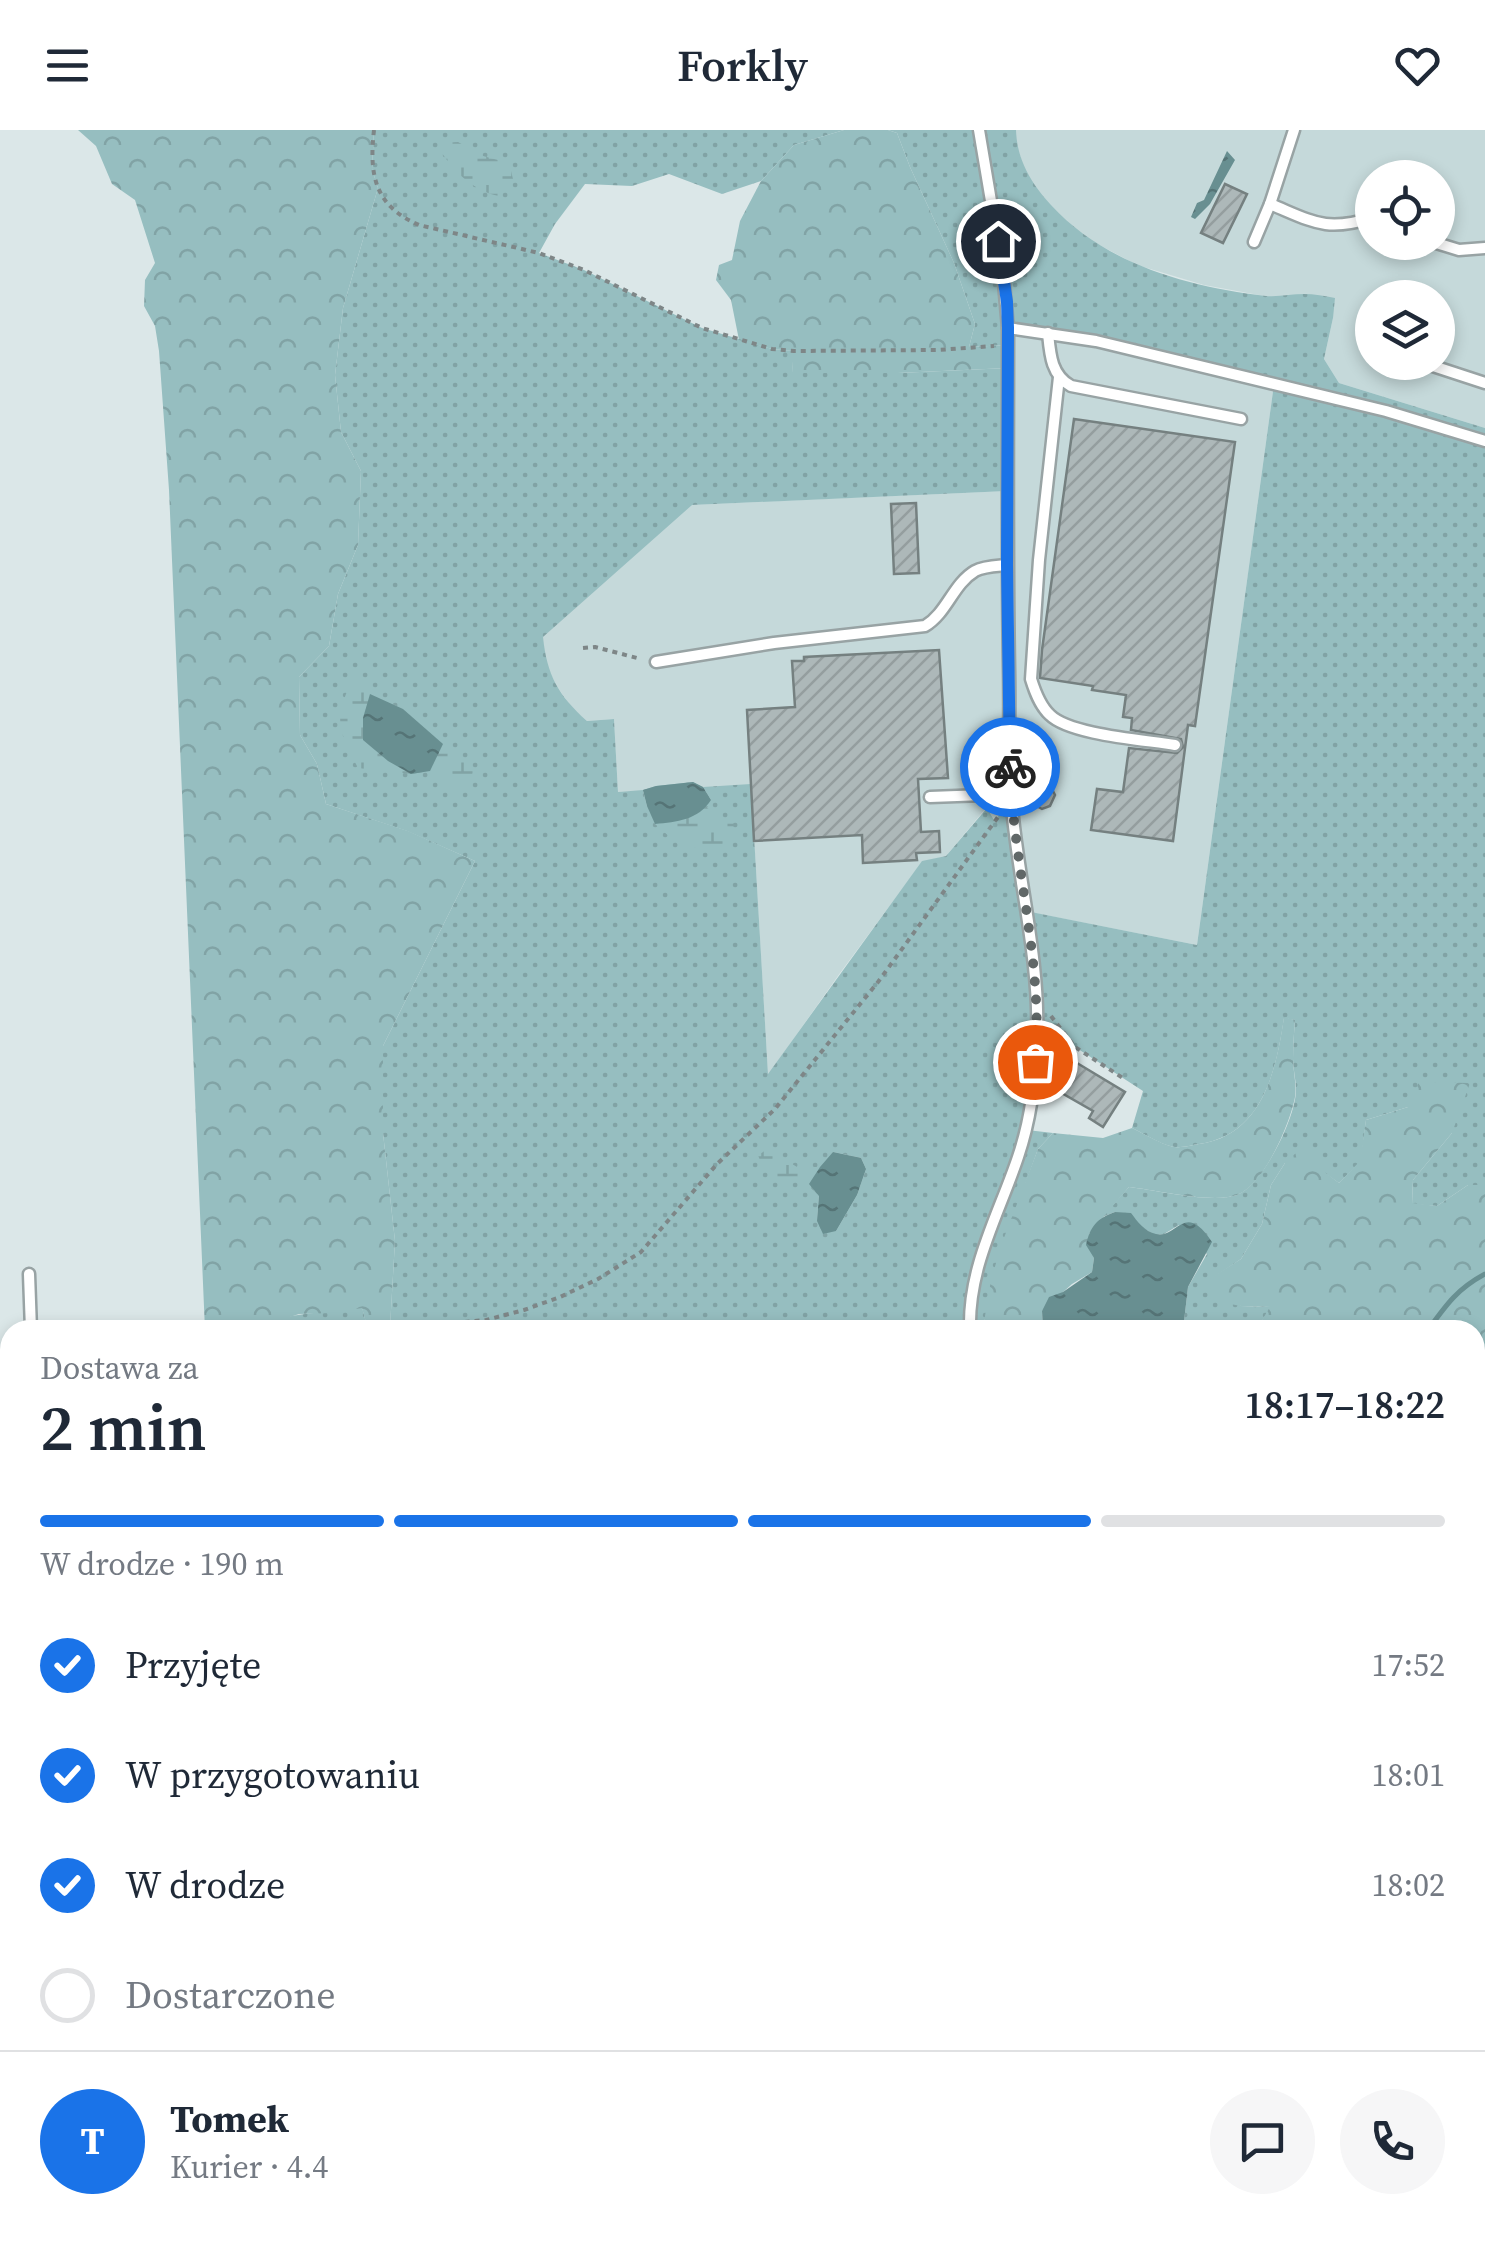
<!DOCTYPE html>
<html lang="pl">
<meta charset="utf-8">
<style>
:root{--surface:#fff;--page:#f6f6f7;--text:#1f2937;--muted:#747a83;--line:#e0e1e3;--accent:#1a73e8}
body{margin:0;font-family:"Source Serif 4",serif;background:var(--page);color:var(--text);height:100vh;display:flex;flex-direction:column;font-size:38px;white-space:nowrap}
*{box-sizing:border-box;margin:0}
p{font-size:32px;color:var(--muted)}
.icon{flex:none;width:55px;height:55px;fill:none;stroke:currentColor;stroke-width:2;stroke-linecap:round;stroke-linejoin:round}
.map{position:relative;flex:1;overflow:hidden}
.sheet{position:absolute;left:0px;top:1190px;width:1485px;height:932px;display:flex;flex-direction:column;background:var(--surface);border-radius:30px 30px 0 0;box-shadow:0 5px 15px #0003}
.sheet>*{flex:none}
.controls{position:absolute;left:1355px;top:30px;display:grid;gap:20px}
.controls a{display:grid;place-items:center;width:100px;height:100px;border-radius:50%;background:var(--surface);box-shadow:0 5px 15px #0003;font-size:50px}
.pin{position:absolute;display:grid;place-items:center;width:85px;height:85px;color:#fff;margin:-42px;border:5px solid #fff;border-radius:50%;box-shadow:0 2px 10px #0007}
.courier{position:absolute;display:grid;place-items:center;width:100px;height:100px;margin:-50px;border:8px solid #1a73e8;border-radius:50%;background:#fff;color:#222;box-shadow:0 2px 12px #0007}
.headline em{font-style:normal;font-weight:600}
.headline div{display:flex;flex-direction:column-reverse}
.headline{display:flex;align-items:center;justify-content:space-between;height:170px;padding:0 40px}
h1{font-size:65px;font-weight:600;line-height:75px}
.bar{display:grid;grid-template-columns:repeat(4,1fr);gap:15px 10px;align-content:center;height:120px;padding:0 40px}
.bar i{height:12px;border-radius:8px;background:var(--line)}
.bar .current{background:var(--accent)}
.bar p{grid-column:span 4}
.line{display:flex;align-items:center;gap:25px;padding:0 40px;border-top:2px solid var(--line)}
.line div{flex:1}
.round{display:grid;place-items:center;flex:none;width:105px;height:105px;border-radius:52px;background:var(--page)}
ol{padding:0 40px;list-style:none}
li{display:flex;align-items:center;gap:30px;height:110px}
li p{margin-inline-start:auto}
li .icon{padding:10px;border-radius:50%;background:var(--accent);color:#fff;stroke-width:4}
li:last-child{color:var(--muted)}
li i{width:55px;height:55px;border:5px solid var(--line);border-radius:50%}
header{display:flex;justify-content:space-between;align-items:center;height:130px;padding:0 40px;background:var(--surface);font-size:45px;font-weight:600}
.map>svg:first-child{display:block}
.built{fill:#c5d9da;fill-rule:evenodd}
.grass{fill:url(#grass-dots);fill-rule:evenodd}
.forest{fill:url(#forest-crowns)}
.wetland{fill:url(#wetland-marsh)}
.garden{fill:url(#garden-furrows)}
.water{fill:url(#water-ripples)}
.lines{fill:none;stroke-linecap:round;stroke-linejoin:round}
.stream{stroke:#688f91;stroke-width:5}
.building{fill:url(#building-hatch);stroke:#758080;stroke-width:2.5}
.service-casing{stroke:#98a3a4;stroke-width:15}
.path{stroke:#7e8687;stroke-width:4;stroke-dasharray:5 5;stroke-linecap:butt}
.service{stroke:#fff;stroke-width:10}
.done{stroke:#616868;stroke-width:10;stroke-dasharray:0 18}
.route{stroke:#1a73e8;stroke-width:12}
</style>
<header><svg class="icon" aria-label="menu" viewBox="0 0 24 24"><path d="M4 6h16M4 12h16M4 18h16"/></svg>Forkly<svg class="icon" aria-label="heart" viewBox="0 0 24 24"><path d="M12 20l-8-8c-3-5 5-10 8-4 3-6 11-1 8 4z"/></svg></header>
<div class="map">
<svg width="1485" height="2121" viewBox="0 0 1485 2121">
<defs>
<pattern id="grass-dots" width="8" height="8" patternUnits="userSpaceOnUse" patternTransform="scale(2.5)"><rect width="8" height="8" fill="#96bec0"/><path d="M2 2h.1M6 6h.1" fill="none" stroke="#81a3a5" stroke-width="1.8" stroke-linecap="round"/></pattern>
<pattern id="forest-crowns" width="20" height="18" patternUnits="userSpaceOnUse" patternTransform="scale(2.5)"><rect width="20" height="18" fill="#96bec0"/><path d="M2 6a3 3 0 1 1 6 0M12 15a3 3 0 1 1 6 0" fill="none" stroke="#81a3a5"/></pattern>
<pattern id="wetland-marsh" width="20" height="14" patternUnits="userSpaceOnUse" patternTransform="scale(2.5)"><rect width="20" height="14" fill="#96bec0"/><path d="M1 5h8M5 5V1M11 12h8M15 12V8" fill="none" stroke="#81a3a5"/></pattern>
<pattern id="garden-furrows" width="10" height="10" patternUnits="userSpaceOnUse" patternTransform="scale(2.5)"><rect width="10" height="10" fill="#96bec0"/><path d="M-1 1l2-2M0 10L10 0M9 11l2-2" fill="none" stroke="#81a3a5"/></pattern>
<pattern id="water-ripples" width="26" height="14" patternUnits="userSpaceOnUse" patternTransform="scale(2.5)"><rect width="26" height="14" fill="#688f91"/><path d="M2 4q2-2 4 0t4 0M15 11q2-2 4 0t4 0" fill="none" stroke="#557476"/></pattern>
<pattern id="building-hatch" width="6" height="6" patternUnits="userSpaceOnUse" patternTransform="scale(2.5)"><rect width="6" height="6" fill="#adb8b9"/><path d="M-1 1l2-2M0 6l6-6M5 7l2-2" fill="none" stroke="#949e9f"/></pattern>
</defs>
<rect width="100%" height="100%" fill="#dbe7e8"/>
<!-- built -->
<g class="built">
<path d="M1016,0h469v298l-146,-45 -15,-24 9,-41 -26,-24 -37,3 -66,-12 -67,-20 -47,-25 -25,-19 -28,-31 -13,-22 -8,-25zM1372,48h66v64h-66zM1372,168h66v64h-66z"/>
<polygon points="1008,198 1072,207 1274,254 1197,815 1025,781 994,693 986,678 946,726 922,732 840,843 768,945 751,655 618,662 614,589 587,591 573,579 558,558 546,535 542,507 691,375 1007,361"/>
<polygon points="1475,1811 1485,1828 1485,2121 1354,2121 1348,2113 1475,2112"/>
</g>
<!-- grass -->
<g class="grass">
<path d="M374,0h470l-50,15 -33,36 -39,13 -53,-20 -37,12 -47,-2 -30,40 -16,29 45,17 118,58 70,21 22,2 -2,21 106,1 110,-5 -1,123 -315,14 -149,132c4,38 15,58 44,84l27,-2 4,73 25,-2 4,16 64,-6 -8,-13 48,-3 17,290 154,-213 24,-5 41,-48 8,14 16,-28 15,117 171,34 77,-561 -178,-43 -87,-13 -1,17 -39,2 6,-23 -21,-61 -44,-96 -13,-34 -9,-3h128c1,30 15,53 35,75 54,59 137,82 215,91 13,1 26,-2 38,-2 10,0 21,2 31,4l-2,20 -9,41 15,24 146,45v757h-17l-31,21 -25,-2 1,-24 39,-47 -44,-26 -42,13 -5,41 -22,22 -17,-12 -37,-8 -14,22 -9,39 -21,35 -27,18 27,29 30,1 -15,23h-73l5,-43 19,-33 -28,-29 -15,9 -9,1 -40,-23 -13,5 27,-30c28,3 82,17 108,8 26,-10 59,-78 59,-105 0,-10 -3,-21 -3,-31 0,-13 1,-26 2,-39l-11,-2c-8,54 -22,117 -85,126 -7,1 -17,4 -24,3 -12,-1 -32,-14 -43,-19l11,-37 -68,-44 -9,-9 -28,2 -11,90 26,3 -15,16 -12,33 -42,140 2,8h-611l15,-3 5,-86 -12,-108v-87l92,-185 -68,-30 -81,-27 -9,-40 -17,-29 -1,-58 30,-31 9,-52 20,-49 3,-74 -20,-39 -6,-57 8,-67 35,-120 -6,-19zM833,1022l28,6 5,11 -9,26 -21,36 -19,-10 2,-25z"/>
<path d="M362,1177l6,23h-118c34,-19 74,-16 112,-23z"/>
<polygon points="1485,1237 1485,1586 1475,1569 1475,1245"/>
<polygon points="1485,1627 1485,1828 1475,1811 1475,1633"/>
<polygon points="10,1657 10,1881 0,1879 0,1665"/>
<polygon points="742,2113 1012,2113 999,2121 742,2121"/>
</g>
<!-- forest -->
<g class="forest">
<polygon points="78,0 374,0 372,39 378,58 343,178 335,245 341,302 361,341 358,415 338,464 329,516 299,547 300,605 317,634 326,674 408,701 475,731 383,916 383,1003 395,1111 390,1197 368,1200 362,1178 332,1183 299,1184 250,1200 205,1200 169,360 159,221 155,196 144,176 145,150 155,133 135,70 112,54 96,16"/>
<polygon points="844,0 888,0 897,3 910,37 954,133 975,194 969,217 1008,215 1008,238 898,243 792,243 793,221 772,219 739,210 731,170 716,150 719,135 732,130 740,91 761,51 794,15"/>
<path d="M1284,887l11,3c-1,13 -2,26 -2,39 0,12 4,26 2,38 -5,27 -31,88 -58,98 -25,9 -80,-5 -108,-8l-40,47 5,24 -2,14 -20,12 -30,27 1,19h-57l-2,-8 7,-42 11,-37 36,-94 15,-16 50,5 29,-10c11,5 32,18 43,19 7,1 17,-2 24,-3 63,-9 77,-72 85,-127z"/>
<polygon points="1419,952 1470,953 1452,1003 1413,1050 1412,1073 1437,1076 1468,1055 1485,1055 1485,1237 1475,1245 1475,1200 1256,1200 1270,1177 1241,1176 1208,1170 1214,1146 1241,1129 1262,1094 1271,1055 1285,1033 1308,1012 1322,1040 1339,1053 1360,1031 1366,990 1408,977"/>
<polygon points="3,2006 10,2009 10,2112 67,2121 0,2121 0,2015"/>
<polygon points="742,2112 742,2121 362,2121 361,2113"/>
</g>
<!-- wetland -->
<g class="wetland">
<path d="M458,12l25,14 26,7 4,16 -14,17c-24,-4 -46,-25 -59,-46l2,-7z"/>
<path d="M354,545l16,19 33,15 71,60 -5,17 -16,5 -23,-20 -19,3 -53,-6c-22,-43 -24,-48 -4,-93z"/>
<polygon points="693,652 703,657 711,670 707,678 733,693 734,712 719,722 679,715 655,694 647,676 643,660 656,656"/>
<path d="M768,1019l29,18h23l13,-15 28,6 5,11 -9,26 -21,36 -13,3 -6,-13 2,-25c-23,-28 -49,-4 -61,-41z"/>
</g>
<!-- garden -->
<polygon class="garden" points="1091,2113 1348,2112 1354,2121 1071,2121"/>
<!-- water -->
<g class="water">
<polygon points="1227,21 1235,30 1210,74 1195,89 1191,87 1197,73 1204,70"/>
<polygon points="370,564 403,579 443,614 430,641 411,644 388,631 363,610 363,588"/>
<path d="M693,652l10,5 8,13c-13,20 -34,22 -56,24l-8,-18 -4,-16 13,-4z"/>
<polygon points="833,1022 861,1028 866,1039 857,1065 836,1101 823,1104 817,1091 819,1066 809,1054 820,1037"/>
<path d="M1115,1082l16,1c6,8 14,19 25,21 22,5 28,-34 56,8l-24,45 -5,43h-140l-1,-19 7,-14 14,-5 29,-20 2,-14 -8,-13c4,-18 11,-27 29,-33z"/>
</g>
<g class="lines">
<!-- stream -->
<g class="stream">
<path d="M1428,1200c18,-25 29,-41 57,-56"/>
<polyline points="1019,2121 1032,2112"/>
</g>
</g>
<!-- building -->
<g class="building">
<polygon points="1225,54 1247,64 1223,113 1201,103"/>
<polygon points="1074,289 1235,312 1195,596 1188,595 1173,711 1091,700 1097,659 1123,662 1129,618 1177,623 1183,617 1181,609 1131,600 1132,588 1123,587 1126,565 1092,560 1093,556 1040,548 1042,520"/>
<polygon points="916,373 919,443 894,444 891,374"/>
<polygon points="939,520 948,648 918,649 921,702 939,701 940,722 916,723 917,730 863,733 862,705 754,711 747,580 795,577 792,531 804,531 804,527"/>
<polygon points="1042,650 1051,657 1055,665 1050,676 1042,679 1031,673 1029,665 1032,657"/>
<polygon points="1077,933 1125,962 1103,997 1089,988 1093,981 1060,962"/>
</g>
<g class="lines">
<!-- service casing -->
<g class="service-casing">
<g id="service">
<polyline points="979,0 1003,142 1008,198"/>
<path d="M1270,74c44,18 55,28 102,14"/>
<polyline points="1254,112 1270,74 1294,0"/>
<polyline points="1433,112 1459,120 1485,118"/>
<path d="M1048,203c2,21 3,42 23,53l170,33"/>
<polyline points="1430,235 1485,253"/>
<path d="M1059,247l-20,183 -8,119c4,13 9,27 19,36 20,20 96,25 125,30"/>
<path d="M656,532l118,-19 151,-17c22,-13 28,-42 50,-55 9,-5 22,-5 32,-6"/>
<polyline points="930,667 1011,664"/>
<polyline points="29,1144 31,1200"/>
<path d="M970,1200c-2,-63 29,-116 48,-173 13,-38 18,-80 19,-120 3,-80 -20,-160 -26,-240 -3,-43 -1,-86 -2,-129 -2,-113 -1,-226 -1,-340l88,13 290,70 99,30"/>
<polyline points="0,1438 10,1429"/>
<polyline points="1475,2007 1485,2021"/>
<polyline points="1367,2112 1373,2121"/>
<polyline points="152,2121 158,2112"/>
</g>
</g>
<!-- path -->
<g class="path">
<path d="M374,0c-5,44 0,76 45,95l120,28 45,17 118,58 70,21 22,2 144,-1 56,-4"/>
<polyline points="583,518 595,517 641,529"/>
<polyline points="1051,886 1075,917 1126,950"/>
<polyline points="375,1200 486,1190 524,1180 560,1167 598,1149 641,1122 717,1034 775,979 878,852 998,687"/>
</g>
<!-- service -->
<use href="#service" class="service"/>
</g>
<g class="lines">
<!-- done -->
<path class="done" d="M1010,637c3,99 34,197 25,295"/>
<!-- route -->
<polyline class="route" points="998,111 1007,172 1008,198 1007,435 1010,637"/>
</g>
</svg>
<div class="controls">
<a><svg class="icon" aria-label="locate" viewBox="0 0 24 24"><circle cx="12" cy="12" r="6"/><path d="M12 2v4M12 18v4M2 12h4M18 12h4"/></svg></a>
<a><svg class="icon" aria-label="layers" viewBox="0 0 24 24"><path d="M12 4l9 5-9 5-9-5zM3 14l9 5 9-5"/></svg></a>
</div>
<div class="pin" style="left:1035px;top:932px;background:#ea580c"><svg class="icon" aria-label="bag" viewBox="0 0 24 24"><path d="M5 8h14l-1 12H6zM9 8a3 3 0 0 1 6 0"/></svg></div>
<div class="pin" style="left:998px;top:111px;background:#1f2937"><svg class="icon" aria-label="home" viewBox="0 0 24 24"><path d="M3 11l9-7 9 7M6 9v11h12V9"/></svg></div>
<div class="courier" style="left:1010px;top:637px"><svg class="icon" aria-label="bike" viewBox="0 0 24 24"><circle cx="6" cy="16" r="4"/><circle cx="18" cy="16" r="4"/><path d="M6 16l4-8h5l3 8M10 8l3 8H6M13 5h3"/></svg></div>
<section class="sheet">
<div class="headline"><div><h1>2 min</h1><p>Dostawa za</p></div><em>18:17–18:22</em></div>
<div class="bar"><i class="current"></i><i class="current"></i><i class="current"></i><i></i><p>W drodze · 190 m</p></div>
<ol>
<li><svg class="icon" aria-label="check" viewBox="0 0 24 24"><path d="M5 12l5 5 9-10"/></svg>Przyjęte<p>17:52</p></li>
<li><svg class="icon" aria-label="check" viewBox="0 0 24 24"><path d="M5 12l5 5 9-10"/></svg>W przygotowaniu<p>18:01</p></li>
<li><svg class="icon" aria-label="check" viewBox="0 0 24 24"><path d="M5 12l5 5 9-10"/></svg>W drodze<p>18:02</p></li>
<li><i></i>Dostarczone</li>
</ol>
<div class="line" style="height:180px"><b class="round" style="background:var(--accent);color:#fff">T</b><div><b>Tomek</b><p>Kurier · 4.4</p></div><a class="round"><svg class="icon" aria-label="chat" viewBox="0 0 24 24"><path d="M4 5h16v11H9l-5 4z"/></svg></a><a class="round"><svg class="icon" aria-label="phone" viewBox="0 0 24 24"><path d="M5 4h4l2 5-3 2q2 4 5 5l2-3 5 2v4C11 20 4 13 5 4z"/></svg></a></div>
</section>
</div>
